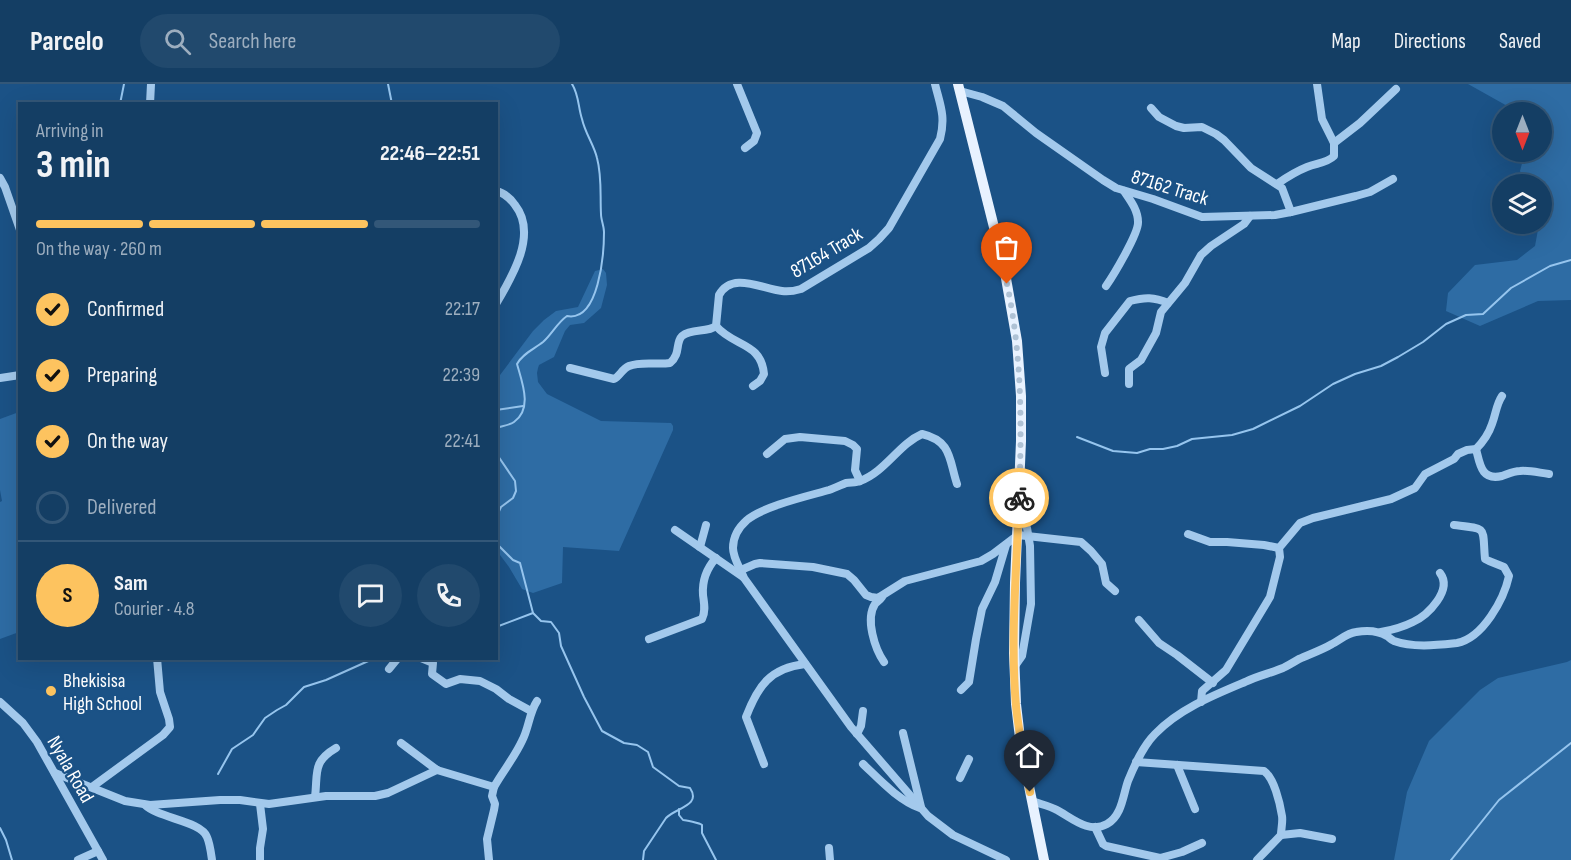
<!DOCTYPE html>
<meta charset="utf-8">
<style>
:root{--surface:#143e64;--page:#21496d;--text:#f1f3f6;--muted:#9daebf;--line:#335778;--accent:#fdc35f}
body{margin:0;font-family:"Sofia Sans Condensed",sans-serif;background:var(--page);color:var(--text);height:100vh;display:flex;flex-direction:column;font-size:22px;white-space:nowrap}
*{box-sizing:border-box;margin:0}
p{font-size:20px;color:var(--muted)}
.icon{flex:none;width:33px;height:33px;fill:none;stroke:currentColor;stroke-width:2;stroke-linecap:round;stroke-linejoin:round}
.map{position:relative;flex:1;overflow:hidden}
.drawer{position:absolute;left:18px;top:18px;width:480px;height:558px;display:flex;flex-direction:column;background:var(--surface);border-radius:0px;box-shadow:0 6px 24px #0002,0 0 0 2px var(--line)}
.drawer>*{flex:none}
.needle{width:39px;rotate:180deg}
.controls{position:absolute;left:1492px;top:18px;display:grid;gap:12px}
.controls a{display:grid;place-items:center;width:60px;height:60px;border-radius:50%;background:var(--surface);box-shadow:0 6px 24px #0002,0 0 0 2px var(--line);font-size:30px}
.pin{position:absolute;display:grid;place-items:center;width:51px;height:51px;color:#fff;margin:-62px -26px;border-radius:50% 50% 50% 0;rotate:-45deg;box-shadow:0 0 6px #0007}
.pin .icon{rotate:45deg}
.courier{position:absolute;display:grid;place-items:center;width:60px;height:60px;margin:-30px;border:4px solid #fdc35f;border-radius:50%;background:#fff;color:#222;box-shadow:0 2px 8px #0007}
.headline em{font-style:normal;font-weight:700}
.headline div{display:flex;flex-direction:column-reverse}
.headline{display:flex;align-items:center;justify-content:space-between;height:102px;padding:0 18px}
h1{font-size:39px;font-weight:700;line-height:45px}
.bar{display:grid;grid-template-columns:repeat(4,1fr);gap:9px 6px;align-content:center;height:72px;padding:0 18px}
.bar i{height:8px;border-radius:4px;background:var(--line)}
.bar .active{background:var(--accent)}
.bar p{grid-column:span 4}
.line{display:flex;align-items:center;gap:15px;padding:0 18px;border-top:2px solid var(--line)}
.line div{flex:1}
.round{display:grid;place-items:center;flex:none;width:63px;height:63px;border-radius:32px;background:var(--page)}
ol{padding:0 18px;list-style:none}
li{display:flex;align-items:center;gap:18px;height:66px}
li p{margin-inline-start:auto}
li .icon{padding:6px;border-radius:50%;background:var(--accent);color:#111;stroke-width:4}
li:last-child{color:var(--muted)}
li i{width:33px;height:33px;border:3px solid var(--line);border-radius:50%}
header{display:flex;align-items:center;gap:36px;box-sizing:border-box;height:84px;padding:0 30px;background:var(--surface);border-bottom:2px solid var(--line)}
header strong{font-size:28px}
nav{display:flex;gap:33px;margin-inline-start:auto;font-size:21px}
.search{width:420px;height:54px;background:var(--page);display:flex;align-items:center;gap:15px;box-sizing:border-box;padding:0 21px;border-radius:33px;color:var(--muted);font-size:22px}
.map>svg:first-child{display:block}
.green{fill:#2e6ca4}
.lines{fill:none;stroke-linecap:round;stroke-linejoin:round}
.stream{stroke:#96c5ee;stroke-width:2}
.minor{stroke:#a3c9ec;stroke-width:8}
.major{stroke:#e8f2ff;stroke-width:10}
.done{stroke:#afc2d5;stroke-width:6;stroke-dasharray:0 10.8}
.route{stroke:#fdc35f;stroke-width:8}
.poi-dot{fill:#fdc35f;stroke:#1b5286;stroke-width:2}
.labels{text-anchor:middle;stroke-width:4.5;stroke-linejoin:round;paint-order:stroke}
.street-label{font-size:20px;fill:#fff;stroke:#1b5286}
.poi-label{font-size:20px;fill:#fff;stroke:#1b5286;text-anchor:start}
</style>
<header>
<strong>Parcelo</strong>
<div class="search"><svg class="icon" aria-label="search" viewBox="0 0 24 24"><circle cx="10" cy="10" r="6"/><path d="M15 15l6 6"/></svg>Search here</div>
<nav><a>Map</a><a>Directions</a><a>Saved</a></nav>
</header>
<div class="map">
<svg width="1571" height="776" viewBox="0 0 1571 776">
<rect width="100%" height="100%" fill="#1b5286"/>
<!-- green -->
<g class="green">
<polygon points="1468,0 1571,0 1571,216 1538,217 1480,242 1446,227 1448,209 1475,181 1517,176 1535,162 1539,140 1542,140 1542,100 1526,100 1520,87 1525,68 1542,68 1542,28 1518,28"/>
<polygon points="603,185 606,189 607,201 601,224 584,239 570,241 565,247 554,273 539,281 538,284 537,289 538,298 547,310 601,337 671,339 673,342 673,346 619,467 563,463 562,499 533,509 522,505 509,483 497,467 497,295 533,247 544,236 556,227 578,223 595,187"/>
<polygon points="19,328 19,548 0,555 0,418 2,417 0,406 0,335"/>
<polygon points="1571,576 1571,776 1394,776 1407,708 1429,657 1480,606 1498,594 1567,578"/>
</g>
<g class="lines">
<!-- stream -->
<g class="stream">
<polyline points="388,0 392,20"/>
<polyline points="120,20 124,0"/>
<polyline points="496,326 523,322"/>
<path d="M496,344c6,-2 14,-3 18,-6 19,-13 8,-40 3,-58 5,-10 17,-15 26,-22 9,-8 14,-19 24,-26 32,6 37,-62 37,-84 0,-6 -3,-12 -3,-18 -1,-19 1,-38 -4,-56 -3,-13 -12,-25 -15,-39 -4,-12 -3,-24 -10,-35"/>
<polyline points="1077,353 1113,367 1137,369 1150,365 1163,365 1177,362 1192,355 1232,351 1253,345 1300,322 1333,300 1355,290 1381,282 1398,273 1423,258 1446,240 1466,231 1483,230 1511,204 1550,182 1571,176"/>
<polyline points="496,369 515,397 516,407 513,414 501,423 496,434"/>
<path d="M496,459l17,17 7,3 13,50 8,8 10,1 8,11 2,13 23,51 18,34 22,12 13,2 11,7 5,15 26,19 11,2c12,18 -15,20 -24,30l-22,33 -1,9"/>
<polyline points="496,543 533,529"/>
<polyline points="218,690 232,665 253,651 265,634 277,626 286,621 304,603 326,596 375,574"/>
<path d="M679,725v6l4,5c2,0 17,3 19,5v8l14,27"/>
<polyline points="0,744 6,756 12,776"/>
<polyline points="1451,776 1499,716 1571,659"/>
</g>
<!-- minor -->
<g class="minor">
<polyline points="737,0 757,49 754,57 745,64"/>
<polyline points="960,7 982,13 1003,22 1036,49 1103,96 1116,104 1153,115 1202,133 1275,131 1291,128 1356,112 1370,108 1393,95"/>
<polyline points="150,20 151,0"/>
<polyline points="1151,24 1159,33 1176,42 1184,44 1202,43 1216,50 1224,56 1251,84 1282,104 1291,128"/>
<polyline points="1334,59 1360,39 1396,5"/>
<polyline points="0,94 5,103 20,146"/>
<path d="M1277,100c10,-7 20,-13 30,-17 10,-4 20,-4 27,-11v-13l-12,-24 -5,-35"/>
<path d="M496,107c9,2 14,7 19,14 23,29 -3,72 -19,99"/>
<path d="M1106,202c7,-10 33,-53 32,-64 0,-12 -8,-22 -14,-31"/>
<path d="M716,242c18,21 45,16 48,48l-4,7 -7,5"/>
<path d="M570,284l44,11c6,-3 8,-10 15,-13 12,-5 28,-1 41,-3 11,-9 5,-20 12,-27 10,-8 25,-3 34,-10l3,-31c13,-24 43,-6 63,-4 6,1 12,0 19,-2l68,-41 10,-9 10,-11 8,-14 43,-75c6,-23 0,-34 -5,-55"/>
<path d="M1105,289l-4,-26 4,-14 25,-32c15,-4 24,-4 38,2"/>
<polyline points="0,294 20,291"/>
<polyline points="1129,300 1129,285 1141,276 1156,249 1161,228 1185,199 1201,171 1211,162 1244,140 1250,132"/>
<path d="M1476,365c4,15 5,32 26,27 6,-2 11,-5 18,-5 9,-1 20,2 29,3"/>
<polyline points="767,370 785,355 800,353 845,357 853,361 857,365 855,386 860,397"/>
<path d="M957,400c-8,-24 -5,-43 -35,-50 -23,10 -37,38 -62,47 -4,2 -9,1 -14,2 -5,2 -11,5 -17,7 -21,6 -65,16 -82,30 -8,7 -14,17 -14,28 0,10 7,20 11,30l107,149 77,89 25,19 53,25"/>
<polyline points="675,446 743,493"/>
<polyline points="1188,450 1210,458 1227,458 1264,461 1279,464"/>
<polyline points="700,463 706,441"/>
<polyline points="741,486 755,480 760,479 813,483 847,490 854,496 866,511 871,513 878,514 905,497 981,477 993,470 1018,451 1081,458 1091,467 1102,480 1106,499 1115,507"/>
<path d="M882,513c-2,3 -5,5 -7,7 -10,15 0,45 9,58"/>
<polyline points="1139,536 1159,559 1177,571 1213,599"/>
<path d="M1381,548c11,-2 22,-5 32,-10 15,-7 40,-32 27,-49"/>
<path d="M649,555l53,-20c4,-8 2,-16 1,-24 -1,-14 4,-27 13,-37"/>
<polyline points="421,574 433,579 432,590 446,600 460,595 480,597 496,605 509,615 531,627"/>
<polyline points="1015,582 1022,572 1031,520 1030,462 1027,444 1019,430"/>
<polyline points="389,585 398,574"/>
<polyline points="961,606 969,598 976,555 982,525 995,498 1006,461"/>
<polyline points="0,618 23,639 37,658 103,776"/>
<path d="M1201,618l1,-11 24,-21 44,-73 10,-40 -1,-9 21,-25 13,-5 78,-19 24,-11 10,-14 29,-15 4,-5 9,-4 9,-1c7,-7 13,-16 16,-25 4,-10 4,-19 10,-28"/>
<polyline points="903,649 921,723"/>
<polyline points="857,650 861,642 863,627"/>
<path d="M401,659l36,27 57,17c9,-16 20,-29 28,-46 7,-13 7,-28 15,-40"/>
<path d="M1136,678l128,9c10,7 16,32 18,45 1,6 -1,13 -1,19"/>
<path d="M764,680l-18,-47c12,-31 24,-49 59,-53"/>
<path d="M863,680c17,16 35,36 57,44"/>
<polyline points="1177,681 1195,725"/>
<polyline points="55,689 125,717 150,721 220,716 240,716 269,720 326,712 375,712 388,709 437,686"/>
<polyline points="960,694 969,675"/>
<polyline points="92,703 163,651 170,643 169,635 160,608 157,574"/>
<path d="M315,713c3,-24 -3,-35 21,-49"/>
<path d="M1032,717c8,3 18,5 25,9 15,8 32,24 50,14 15,-8 16,-29 21,-43 7,-17 15,-35 27,-47 24,-25 59,-39 90,-52 12,-6 26,-9 38,-14 6,-3 11,-6 16,-9 11,-5 23,-9 33,-15 8,-4 15,-11 24,-12 11,-2 21,-2 31,4 3,2 3,3 7,5 19,7 44,4 63,2 26,-5 47,-44 52,-67l-5,-9 -15,-6 -4,-2c-3,-33 4,-30 -31,-34"/>
<polyline points="260,720 263,745 260,764 260,776"/>
<path d="M145,721c13,13 56,16 62,32 3,7 4,16 5,23"/>
<polyline points="1095,743 1103,760 1106,762 1160,774 1182,768 1202,759"/>
<polyline points="829,764 830,776"/>
<polyline points="78,776 98,767"/>
<polyline points="489,776 487,755 494,726 495,720 492,712 494,703"/>
<polyline points="1257,776 1281,751 1300,749 1332,755"/>
</g>
<!-- major -->
<polyline class="major" points="958,0 1004,183 1017,257 1021,312 1021,357 1015,499 1014,569 1016,620 1021,663 1044,776"/>
</g>
<g class="lines">
<!-- done -->
<path class="done" d="M1007,200c15,71 15,142 12,214"/>
<!-- route -->
<path class="route" d="M1019,414c-2,69 -9,139 -3,208 3,29 9,57 14,86"/>
</g>
<!-- markers -->
<circle class="poi-dot" cx="51" cy="607" r="6"/>
<g class="labels">
<!-- street labels -->
<g class="street-label">
<text transform="translate(1170 103) rotate(17)" y="7">87162 Track</text>
<text transform="translate(826 168) rotate(-31)" y="7">87164 Track</text>
<text transform="translate(71 685) rotate(60)" y="7">Nyala Road</text>
</g>
<!-- poi labels -->
<g class="poi-label">
<text x="63" y="603">Bhekisisa<tspan x="63" dy="23">High School</tspan></text>
</g>
</g>
</svg>
<div class="controls">
<a><svg class="needle" viewBox="-14 -14 28 28"><path d="M0-13l5 13h-10z" fill="#e53935"/><path d="M0 13l5-13h-10z" fill="#9daebf"/></svg></a>
<a><svg class="icon" aria-label="layers" viewBox="0 0 24 24"><path d="M12 4l9 5-9 5-9-5zM3 14l9 5 9-5"/></svg></a>
</div>
<div class="pin" style="left:1007px;top:200px;background:#ea580c"><svg class="icon" aria-label="bag" viewBox="0 0 24 24"><path d="M5 8h14l-1 12H6zM9 8a3 3 0 0 1 6 0"/></svg></div>
<div class="pin" style="left:1030px;top:708px;background:#1f2937"><svg class="icon" aria-label="home" viewBox="0 0 24 24"><path d="M3 11l9-7 9 7M6 9v11h12V9"/></svg></div>
<div class="courier" style="left:1019px;top:414px"><svg class="icon" aria-label="bike" viewBox="0 0 24 24"><circle cx="6" cy="16" r="4"/><circle cx="18" cy="16" r="4"/><path d="M6 16l4-8h5l3 8M10 8l3 8H6M13 5h3"/></svg></div>
<section class="drawer">
<div class="headline"><div><h1>3 min</h1><p>Arriving in</p></div><em>22:46–22:51</em></div>
<div class="bar"><i class="active"></i><i class="active"></i><i class="active"></i><i></i><p>On the way · 260 m</p></div>
<ol>
<li><svg class="icon" aria-label="check" viewBox="0 0 24 24"><path d="M5 12l5 5 9-10"/></svg>Confirmed<p>22:17</p></li>
<li><svg class="icon" aria-label="check" viewBox="0 0 24 24"><path d="M5 12l5 5 9-10"/></svg>Preparing<p>22:39</p></li>
<li><svg class="icon" aria-label="check" viewBox="0 0 24 24"><path d="M5 12l5 5 9-10"/></svg>On the way<p>22:41</p></li>
<li><i></i>Delivered</li>
</ol>
<div class="line" style="height:108px"><b class="round" style="background:var(--accent);color:#111">S</b><div><b>Sam</b><p>Courier · 4.8</p></div><a class="round"><svg class="icon" aria-label="chat" viewBox="0 0 24 24"><path d="M4 5h16v11H9l-5 4z"/></svg></a><a class="round"><svg class="icon" aria-label="phone" viewBox="0 0 24 24"><path d="M5 4h4l2 5-3 2q2 4 5 5l2-3 5 2v4C11 20 4 13 5 4z"/></svg></a></div>
</section>
</div>
